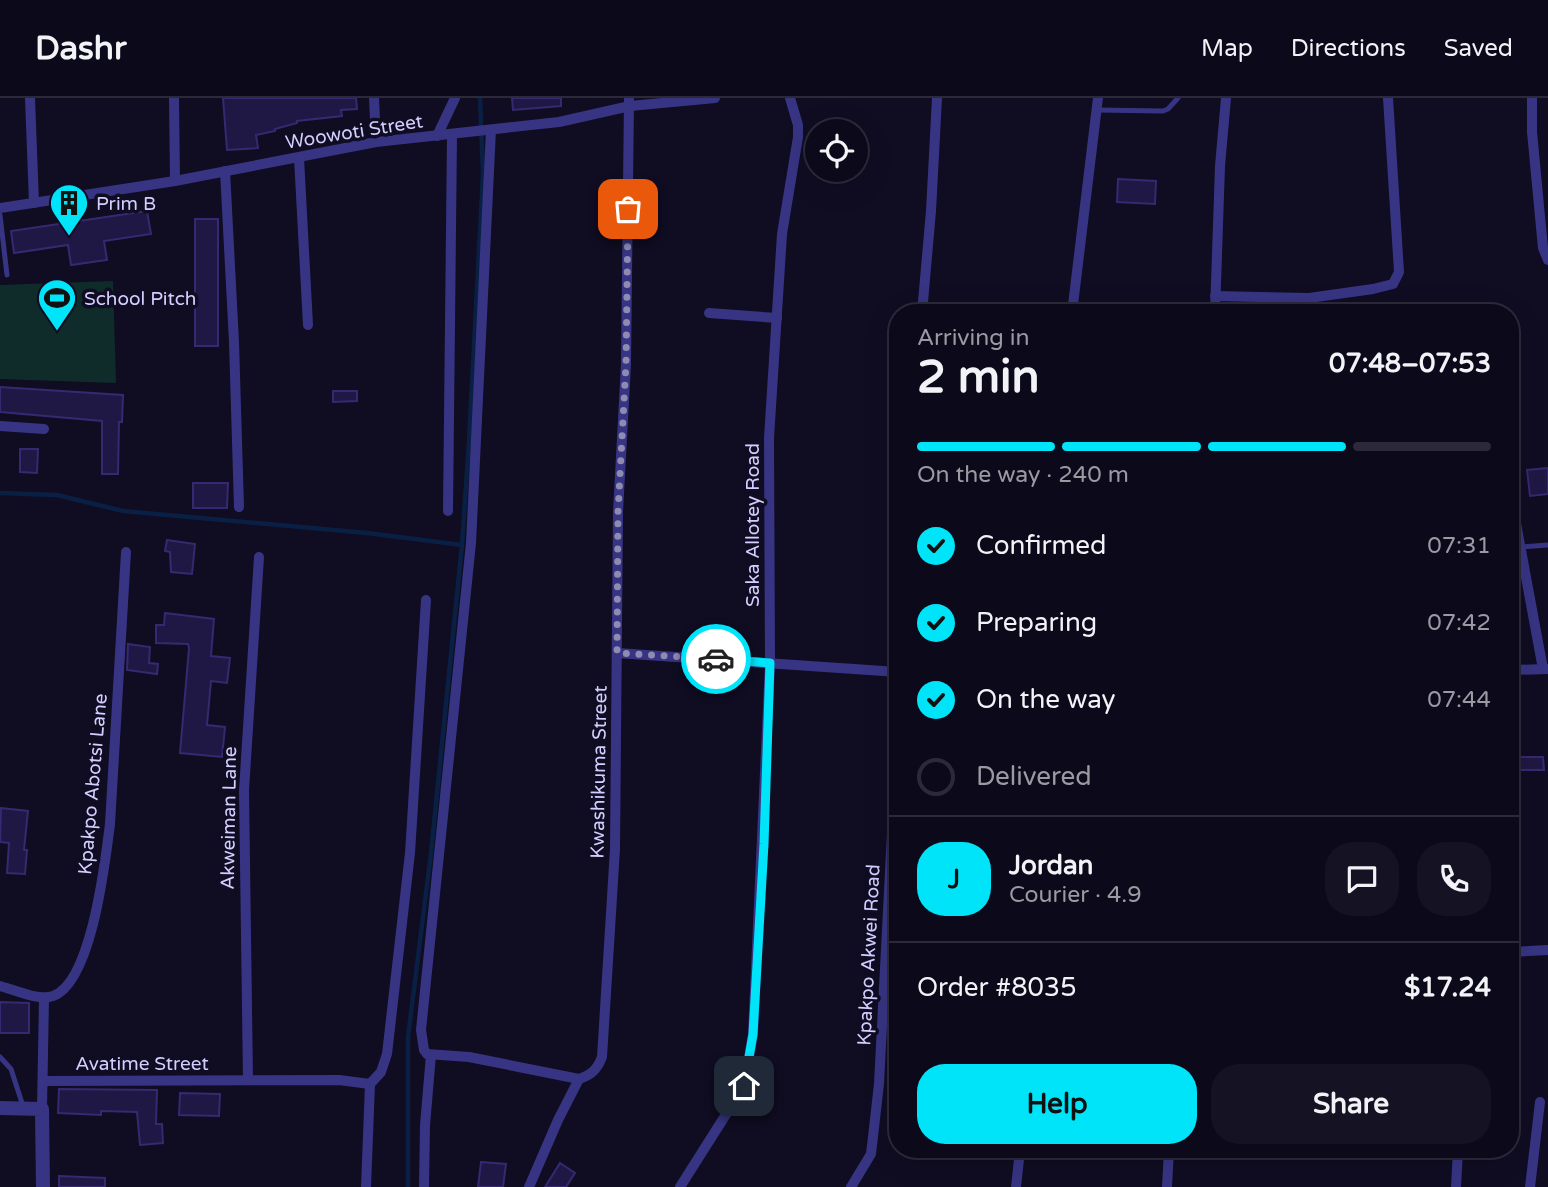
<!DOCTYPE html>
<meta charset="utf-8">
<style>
:root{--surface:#0c091a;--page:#151223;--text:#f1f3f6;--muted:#9a9aa2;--line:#2c2a39;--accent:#00e4f9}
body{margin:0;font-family:"Varela Round",sans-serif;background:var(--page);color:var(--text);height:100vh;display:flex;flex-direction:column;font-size:26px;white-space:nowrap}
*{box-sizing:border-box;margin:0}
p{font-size:23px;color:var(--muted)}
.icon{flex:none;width:38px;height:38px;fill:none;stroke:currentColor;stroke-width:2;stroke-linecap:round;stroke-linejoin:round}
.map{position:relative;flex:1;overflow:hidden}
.drawer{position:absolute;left:889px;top:206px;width:630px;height:854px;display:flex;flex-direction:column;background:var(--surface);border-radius:28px;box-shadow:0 7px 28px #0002,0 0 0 2px var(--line)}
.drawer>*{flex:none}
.controls{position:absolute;left:805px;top:21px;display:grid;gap:14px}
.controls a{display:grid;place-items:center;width:63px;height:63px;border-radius:50%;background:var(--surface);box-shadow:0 7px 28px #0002,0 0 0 2px var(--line);font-size:35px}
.pin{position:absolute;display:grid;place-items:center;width:60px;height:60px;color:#fff;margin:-30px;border-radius:14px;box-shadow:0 4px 10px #0006}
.courier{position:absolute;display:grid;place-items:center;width:70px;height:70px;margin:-35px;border:5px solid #00e4f9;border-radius:50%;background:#fff;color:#222;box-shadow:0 2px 9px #0007}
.headline em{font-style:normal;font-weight:700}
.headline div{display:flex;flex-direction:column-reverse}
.headline{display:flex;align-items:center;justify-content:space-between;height:119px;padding:0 28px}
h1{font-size:46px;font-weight:700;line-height:52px}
.bar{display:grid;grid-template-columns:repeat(4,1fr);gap:10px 7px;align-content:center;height:84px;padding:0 28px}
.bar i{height:9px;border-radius:5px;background:var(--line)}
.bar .active{background:var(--accent)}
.bar p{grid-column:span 4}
.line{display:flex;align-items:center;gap:18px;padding:0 28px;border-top:2px solid var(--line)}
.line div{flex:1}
.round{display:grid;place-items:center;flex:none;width:74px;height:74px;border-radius:28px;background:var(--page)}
ol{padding:0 28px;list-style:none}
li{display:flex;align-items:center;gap:21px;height:77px}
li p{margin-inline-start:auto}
li .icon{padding:7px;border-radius:50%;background:var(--accent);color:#111;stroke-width:4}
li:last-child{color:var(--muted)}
li i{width:38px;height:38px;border:4px solid var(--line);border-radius:50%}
.primary-button{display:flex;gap:14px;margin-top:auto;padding:14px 28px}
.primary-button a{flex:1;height:80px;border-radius:28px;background:var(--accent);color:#111;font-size:28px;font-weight:700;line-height:80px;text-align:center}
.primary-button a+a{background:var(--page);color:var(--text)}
header{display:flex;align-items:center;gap:42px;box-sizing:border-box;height:98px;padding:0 35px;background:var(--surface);border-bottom:2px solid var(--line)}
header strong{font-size:33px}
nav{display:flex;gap:38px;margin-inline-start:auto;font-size:24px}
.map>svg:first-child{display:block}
.green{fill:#0f2c2b}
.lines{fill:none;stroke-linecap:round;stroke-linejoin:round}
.stream{stroke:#092044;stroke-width:4.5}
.building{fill:#201844;stroke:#362971;stroke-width:2}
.service{stroke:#373583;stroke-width:5}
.minor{stroke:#373583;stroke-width:10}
.tertiary{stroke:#373583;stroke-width:14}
.done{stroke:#8e8ab2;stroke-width:7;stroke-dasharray:0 12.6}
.route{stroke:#00e4f9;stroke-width:9}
.labels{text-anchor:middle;stroke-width:7;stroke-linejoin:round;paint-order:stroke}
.street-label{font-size:19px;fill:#d2ceff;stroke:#100c22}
.poi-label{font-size:19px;fill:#d2ceff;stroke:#100c22;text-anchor:start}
</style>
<header>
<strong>Dashr</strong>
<nav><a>Map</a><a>Directions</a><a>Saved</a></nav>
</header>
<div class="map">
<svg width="1548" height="1089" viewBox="0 0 1548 1089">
<rect width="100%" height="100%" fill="#100c22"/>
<!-- green -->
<polygon class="green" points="113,183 116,285 0,281 0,187"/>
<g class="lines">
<!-- stream -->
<g class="stream">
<polyline points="0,395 57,397 123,413 367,435 462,447"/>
<polyline points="408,1089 408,939 431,755 462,447 469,343 483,76 480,0"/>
</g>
</g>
<!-- building -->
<g class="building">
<polygon points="223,0 356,0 357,11 341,12 342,18 297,23 297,25 275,31 275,33 256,37 258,50 227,52"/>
<polygon points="512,0 561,0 561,8 513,12"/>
<polygon points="1118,81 1156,83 1155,106 1117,104"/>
<polygon points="147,113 151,136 104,143 107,162 71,167 68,147 14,155 11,133"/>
<rect x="195" y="121" width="23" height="127"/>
<polygon points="0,289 123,297 122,324 119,324 118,376 102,376 102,323 0,314"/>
<polygon points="333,293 357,293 357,303 333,304"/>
<polygon points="20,351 38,351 37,375 20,374"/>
<polygon points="1548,370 1548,396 1530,398 1527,372"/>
<polygon points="193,385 228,385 227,410 193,410"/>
<polygon points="167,442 195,446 192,476 171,474 170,454 165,453"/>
<polygon points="165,515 214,521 211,558 230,560 227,585 211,583 207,627 225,629 222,659 180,655 189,550 188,546 156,545 156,527 164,527"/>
<polygon points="128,546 150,549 149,565 158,566 157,576 127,572"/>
<polygon points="1510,659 1543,659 1544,672 1510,672"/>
<polygon points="1,710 28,713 24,752 27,752 25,776 7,775 9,745 0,744"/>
<polygon points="0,904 29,905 29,935 0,935"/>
<polygon points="59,991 157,992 156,1026 162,1026 163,1045 140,1047 137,1014 101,1013 101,1017 58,1015"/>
<polygon points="180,995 220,996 219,1018 179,1017"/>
<polygon points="481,1064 506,1066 503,1089 478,1089"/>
<polygon points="560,1065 575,1075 566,1089 545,1089"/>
<polygon points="59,1078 105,1080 105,1089 59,1089"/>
</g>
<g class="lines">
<!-- service -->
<g class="service">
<polyline points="1097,12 1163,13 1168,11 1178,0"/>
<polyline points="0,117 7,177"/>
<polyline points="1521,449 1548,447"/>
<polyline points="0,959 11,971 23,1008"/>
</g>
<!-- minor -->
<g class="minor">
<polyline points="30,0 34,105"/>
<polyline points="174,0 175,83"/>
<polyline points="374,0 376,44"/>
<polyline points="1532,0 1532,34 1543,150 1548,162"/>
<path d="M491,32l-20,413 -50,487 3,20 3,4 42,3 110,22c12,-4 18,-9 23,-22l13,-208 3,-337 8,-148 3,-266"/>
<polyline points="437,38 455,0"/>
<polyline points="299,60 308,227"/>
<polyline points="225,73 234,244 239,409"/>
<polyline points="0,110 175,83 376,44 559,24 630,8 715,0"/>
<polyline points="1215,198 1309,200 1373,191 1393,186 1399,174 1388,0"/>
<polyline points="709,215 777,220"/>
<polyline points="922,215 931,113 937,0"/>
<polyline points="1072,215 1098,0"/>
<polyline points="1215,215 1220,68 1226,0"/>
<polyline points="1308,215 1309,200"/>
<polyline points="0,328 44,331"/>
<polyline points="1510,393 1543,571"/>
<polyline points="448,413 452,37"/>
<polyline points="617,555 898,574"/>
<polyline points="1510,572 1548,571"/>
<polyline points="1510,854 1548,852"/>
<path d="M0,888c15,4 38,15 53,10 39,-14 52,-134 57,-172l16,-272"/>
<polyline points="248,982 244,692 259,459"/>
<polyline points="43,983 339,982 370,986"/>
<polyline points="370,986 381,974 387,956 410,755 426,502"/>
<polyline points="42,1011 44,900"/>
<polyline points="366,1089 370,986"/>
<polyline points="424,1089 425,1027 431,957"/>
<polyline points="529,1089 558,1022 579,981"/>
<polyline points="680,1089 744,988 753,936 770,565 769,340 782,136 798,39 798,27 790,0"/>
<polyline points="851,1089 871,1056 879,986 898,620"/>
<polyline points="1016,1089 1020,1052"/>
<polyline points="1167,1089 1169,1052"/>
<polyline points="1456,1089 1458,1052"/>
<polyline points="1530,1089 1540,1004"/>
</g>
<!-- tertiary -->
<polyline class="tertiary" points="0,1010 42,1011 43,1089"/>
</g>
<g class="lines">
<!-- done -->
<polyline class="done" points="628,111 626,266 618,414 617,555 716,561"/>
<!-- route -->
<polyline class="route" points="716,561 770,565 764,746 753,936 744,988"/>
</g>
<!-- icons -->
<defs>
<g id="building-pin" transform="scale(2.0125)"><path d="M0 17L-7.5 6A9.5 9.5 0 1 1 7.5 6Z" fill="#00e4f9" stroke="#100c22"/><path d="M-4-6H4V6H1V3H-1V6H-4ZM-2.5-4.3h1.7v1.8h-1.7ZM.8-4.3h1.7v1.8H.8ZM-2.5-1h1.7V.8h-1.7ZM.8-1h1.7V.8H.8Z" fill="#111"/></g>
<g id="stadium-pin" transform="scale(2.0125)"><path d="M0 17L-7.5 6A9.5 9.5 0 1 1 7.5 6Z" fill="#00e4f9" stroke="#100c22"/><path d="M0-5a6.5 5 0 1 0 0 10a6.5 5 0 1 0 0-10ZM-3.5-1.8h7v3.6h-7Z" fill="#111"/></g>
</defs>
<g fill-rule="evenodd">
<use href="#building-pin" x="69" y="105"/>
<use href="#stadium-pin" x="57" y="200"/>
</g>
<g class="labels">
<!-- street labels -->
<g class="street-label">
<text transform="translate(354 33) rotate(-9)" y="7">Woowoti Street</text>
<text transform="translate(752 427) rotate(-90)" y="7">Saka Allotey Road</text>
<text transform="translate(598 674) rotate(-89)" y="7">Kwashikuma Street</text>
<text transform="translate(92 686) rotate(-85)" y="7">Kpakpo Abotsi Lane</text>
<text transform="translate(228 720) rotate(-89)" y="7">Akweiman Lane</text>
<text transform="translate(868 857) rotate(-87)" y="7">Kpakpo Akwei Road</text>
<text x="142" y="972">Avatime Street</text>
</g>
<!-- poi labels -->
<g class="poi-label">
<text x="96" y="112">Prim B</text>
<text x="84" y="207">School Pitch</text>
</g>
</g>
</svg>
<div class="controls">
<a><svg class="icon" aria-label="locate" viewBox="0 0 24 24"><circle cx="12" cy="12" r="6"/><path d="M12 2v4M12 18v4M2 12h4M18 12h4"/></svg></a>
</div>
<div class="pin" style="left:628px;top:111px;background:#ea580c"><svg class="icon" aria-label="bag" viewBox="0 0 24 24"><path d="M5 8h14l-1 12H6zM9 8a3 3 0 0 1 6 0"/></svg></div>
<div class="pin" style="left:744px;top:988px;background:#1f2937"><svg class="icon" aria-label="home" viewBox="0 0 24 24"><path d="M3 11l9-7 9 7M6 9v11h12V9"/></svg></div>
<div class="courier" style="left:716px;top:561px"><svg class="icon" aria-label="car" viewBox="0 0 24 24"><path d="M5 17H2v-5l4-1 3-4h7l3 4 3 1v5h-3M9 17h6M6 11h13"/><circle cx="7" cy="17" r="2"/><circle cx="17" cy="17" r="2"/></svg></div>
<section class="drawer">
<div class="headline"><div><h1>2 min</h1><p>Arriving in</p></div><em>07:48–07:53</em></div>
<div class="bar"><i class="active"></i><i class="active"></i><i class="active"></i><i></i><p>On the way · 240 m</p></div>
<ol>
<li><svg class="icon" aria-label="check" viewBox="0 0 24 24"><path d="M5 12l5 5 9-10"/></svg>Confirmed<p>07:31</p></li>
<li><svg class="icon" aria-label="check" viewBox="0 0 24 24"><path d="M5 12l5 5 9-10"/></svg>Preparing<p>07:42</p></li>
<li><svg class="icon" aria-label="check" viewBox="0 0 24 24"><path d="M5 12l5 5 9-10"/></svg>On the way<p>07:44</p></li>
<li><i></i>Delivered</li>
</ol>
<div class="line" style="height:126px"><b class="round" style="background:var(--accent);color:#111">J</b><div><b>Jordan</b><p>Courier · 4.9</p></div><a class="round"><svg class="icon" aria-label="chat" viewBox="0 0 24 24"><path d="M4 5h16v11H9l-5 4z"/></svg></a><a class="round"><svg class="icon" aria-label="phone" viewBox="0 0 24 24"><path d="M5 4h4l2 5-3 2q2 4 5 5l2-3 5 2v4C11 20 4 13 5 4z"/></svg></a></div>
<div class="line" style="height:91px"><div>Order #8035</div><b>$17.24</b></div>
<div class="primary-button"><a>Help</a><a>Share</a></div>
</section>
</div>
